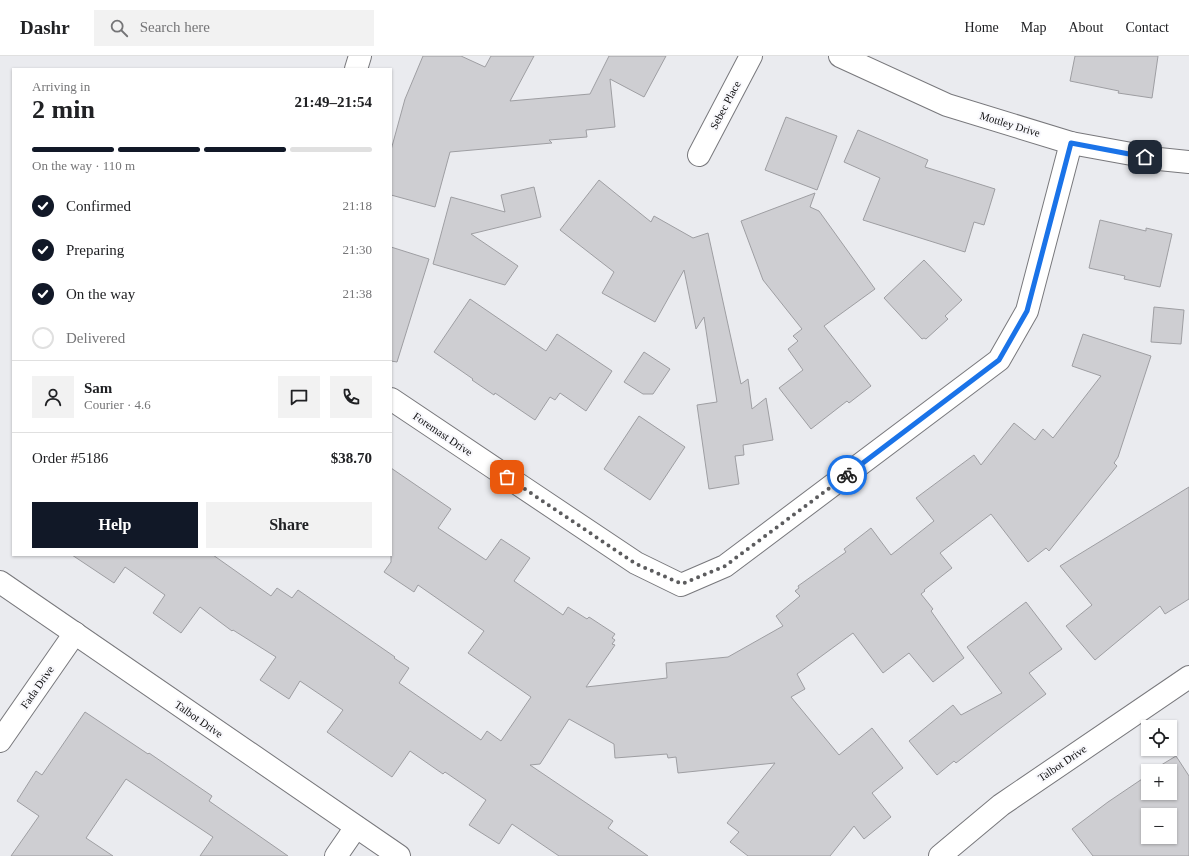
<!DOCTYPE html>
<meta charset="utf-8">
<style>
:root{--surface:#fff;--page:#f2f2f2;--text:#202124;--muted:#757577;--line:#e0e0e0;--accent:#111827}
body{margin:0;font-family:Georgia,serif;background:var(--page);color:var(--text);height:100vh;display:flex;flex-direction:column;font-size:15px;white-space:nowrap}
*{box-sizing:border-box;margin:0}
p{font-size:13px;color:var(--muted)}
.icon{flex:none;width:22px;height:22px;fill:none;stroke:currentColor;stroke-width:2;stroke-linecap:round;stroke-linejoin:round}
.map{position:relative;flex:1;overflow:hidden}
.drawer{position:absolute;left:12px;top:12px;width:380px;height:488px;display:flex;flex-direction:column;background:var(--surface);border-radius:0px;box-shadow:0 1px 3px #0004}
.drawer>*{flex:none}
.controls{position:absolute;left:1141px;top:664px;display:grid;gap:8px}
.controls a{display:grid;place-items:center;width:36px;height:36px;border-radius:0px;background:var(--surface);box-shadow:0 1px 3px #0004;font-size:20px}
.pin{position:absolute;display:grid;place-items:center;width:34px;height:34px;color:#fff;margin:-17px;border-radius:8px;box-shadow:0 2px 6px #0006}
.courier{position:absolute;display:grid;place-items:center;width:40px;height:40px;margin:-20px;border:3px solid #1a73e8;border-radius:50%;background:#fff;color:#222;box-shadow:0 1px 5px #0007}
.headline em{font-style:normal;font-weight:700}
.headline div{display:flex;flex-direction:column-reverse}
.headline{display:flex;align-items:center;justify-content:space-between;height:68px;padding:0 20px}
h1{font-size:26px;font-weight:700;line-height:30px}
.bar{display:grid;grid-template-columns:repeat(4,1fr);gap:6px 4px;align-content:center;height:48px;padding:0 20px}
.bar i{height:5px;border-radius:3px;background:var(--line)}
.bar .active{background:var(--accent)}
.bar p{grid-column:span 4}
.line{display:flex;align-items:center;gap:10px;padding:0 20px;border-top:1px solid var(--line)}
.line div{flex:1}
.round{display:grid;place-items:center;flex:none;width:42px;height:42px;border-radius:0px;background:var(--page)}
ol{padding:0 20px;list-style:none}
li{display:flex;align-items:center;gap:12px;height:44px}
li p{margin-inline-start:auto}
li .icon{padding:4px;border-radius:50%;background:var(--accent);color:#fff;stroke-width:4}
li:last-child{color:var(--muted)}
li i{width:22px;height:22px;border:2px solid var(--line);border-radius:50%}
.button{display:flex;gap:8px;margin-top:auto;padding:8px 20px}
.button a{flex:1;height:46px;border-radius:0px;background:var(--accent);color:#fff;font-size:16px;font-weight:700;line-height:46px;text-align:center}
.button a+a{background:var(--page);color:var(--text)}
header{display:flex;align-items:center;gap:24px;box-sizing:border-box;height:56px;padding:0 20px;background:var(--surface);border-bottom:1px solid var(--line)}
header strong{font-size:19px}
nav{display:flex;gap:22px;margin-inline-start:auto;font-size:14px}
.search{width:280px;height:36px;background:var(--page);display:flex;align-items:center;gap:10px;box-sizing:border-box;padding:0 14px;border-radius:0px;color:var(--muted);font-size:15px}
.map>svg:first-child{display:block}
.building{fill:#ceced2;stroke:#9e9ea2;fill-rule:evenodd}
.lines{fill:none;stroke-linecap:round;stroke-linejoin:round}
.minor-casing{stroke:#78787c;stroke-width:24}
.minor{stroke:#fff;stroke-width:22}
.done{stroke:#5c5c5e;stroke-width:4;stroke-dasharray:0 7.2}
.route{stroke:#1a73e8;stroke-width:5}
.labels{text-anchor:middle;stroke-width:4;stroke-linejoin:round;paint-order:stroke}
.street-label{font-size:11px;fill:#0f0f10;stroke:#f8f8fc}
</style>
<header>
<strong>Dashr</strong>
<div class="search"><svg class="icon" aria-label="search" viewBox="0 0 24 24"><circle cx="10" cy="10" r="6"/><path d="M15 15l6 6"/></svg>Search here</div>
<nav><a>Home</a><a>Map</a><a>About</a><a>Contact</a></nav>
</header>
<div class="map">
<svg width="1189" height="800" viewBox="0 0 1189 800">
<rect width="100%" height="100%" fill="#eaebef"/>
<!-- building -->
<g class="building">
<polygon points="423,0 461,0 485,11 491,0 534,0 510,45 590,38 609,0 666,0 644,41 610,23 615,71 586,74 587,81 549,84 552,87 450,96 435,151 391,139 391,94 405,43"/>
<polygon points="1075,0 1158,0 1152,42 1118,37 1119,35 1070,25"/>
<polygon points="786,61 837,80 817,134 765,114"/>
<polygon points="858,74 928,104 925,111 995,133 984,169 974,166 965,196 863,164 880,122 844,106"/>
<polygon points="599,124 651,166 654,160 693,182 708,177 741,328 748,323 752,353 766,342 773,384 743,389 744,399 735,400 739,428 709,433 697,349 717,346 704,261 696,273 684,214 655,266 602,237 614,216 560,174"/>
<polygon points="534,131 541,161 471,178 518,210 505,229 433,208 451,141 505,156 501,139"/>
<polygon points="815,137 810,151 819,155 875,233 824,270 871,330 849,347 847,345 811,373 779,332 803,314 788,293 798,285 793,280 802,273 763,224 741,165"/>
<polygon points="1100,164 1146,175 1146,172 1172,178 1160,231 1124,223 1125,220 1089,212"/>
<polygon points="391,191 429,203 397,306 391,305"/>
<polygon points="924,204 962,244 945,260 948,263 926,283 924,282 922,283 884,242"/>
<polygon points="470,243 546,295 557,278 612,315 586,355 560,337 555,344 550,341 535,364 495,337 494,339 472,324 473,323 434,296"/>
<polygon points="1154,251 1184,254 1181,288 1151,286"/>
<polygon points="1083,278 1151,300 1118,401 1114,407 1117,410 1049,495 1046,492 1028,506 991,458 940,497 952,512 924,534 925,535 921,538 933,553 931,555 964,602 933,626 909,597 883,617 853,577 797,618 805,633 791,641 839,699 872,672 903,712 872,737 891,761 864,783 854,770 830,800 748,800 730,786 739,776 727,767 775,707 678,717 676,701 668,702 667,698 615,702 614,688 569,663 540,708 530,709 613,765 608,772 648,800 559,800 512,768 499,788 469,769 486,744 445,716 443,718 410,695 392,721 327,676 343,654 300,625 289,643 260,624 276,601 233,574 232,575 200,551 181,577 153,557 165,539 125,511 114,527 72,499 213,499 271,540 277,532 292,542 298,534 395,601 394,602 409,612 399,627 481,684 487,675 501,685 531,641 468,597 484,575 418,529 414,536 384,516 391,506 391,412 451,453 438,472 486,504 501,483 530,502 514,525 563,559 568,551 587,563 589,561 615,578 612,582 615,584 612,588 615,589 586,631 667,622 666,607 728,601 783,570 776,560 800,540 795,535 799,532 798,530 846,496 844,493 871,472 891,499 934,465 916,442 974,399 981,409 1014,367 1035,384 1043,373 1053,382 1101,320 1072,310"/>
<polygon points="644,296 670,313 653,338 643,338 624,326"/>
<polygon points="639,360 685,391 650,444 604,413"/>
<polygon points="1189,431 1189,543 1165,558 1160,550 1095,604 1066,570 1092,549 1060,510"/>
<polygon points="1026,546 1062,593 1029,617 1046,638 998,674 956,707 954,705 937,719 909,685 953,649 961,659 1002,637 967,591"/>
<polygon points="85,656 148,698 149,697 212,740 209,745 288,800 200,800 213,781 126,723 86,782 113,800 11,800 39,760 17,745 36,715 42,719"/>
<path d="M1176,700l13,20v80h-96l-21,-27 36,-27 40,-27v18h22v-22h-16l-1,-1zM1148,759h22v22h-22z"/>
</g>
<g class="lines">
<!-- minor casing -->
<g class="minor-casing">
<g id="minor">
<polyline points="840,0 947,49 1071,87 1159,103 1189,106"/>
<polyline points="356,13 360,0"/>
<polyline points="699,99 751,0"/>
<polyline points="391,343 636,507 681,529 725,510 999,304 1027,255 1071,87"/>
<polyline points="0,526 399,800"/>
<polyline points="0,685 75,577"/>
<polyline points="336,800 356,771"/>
<polyline points="940,800 1001,749 1189,621"/>
</g>
</g>
<!-- minor -->
<use href="#minor" class="minor"/>
</g>
<g class="lines">
<!-- done -->
<polyline class="done" points="507,421 636,508 682,528 725,510 847,419"/>
<!-- route -->
<polyline class="route" points="847,419 999,304 1027,255 1071,87 1145,101"/>
</g>
<g class="labels">
<!-- street labels -->
<g class="street-label">
<text transform="translate(725 49) rotate(-62)" y="4">Sebec Place</text>
<text transform="translate(1010 68) rotate(17)" y="4">Mottley Drive</text>
<text transform="translate(443 378) rotate(34)" y="4">Foremast Drive</text>
<text transform="translate(37 631) rotate(-55)" y="4">Fada Drive</text>
<text transform="translate(199 663) rotate(35)" y="4">Talbot Drive</text>
<text transform="translate(1062 707) rotate(-34)" y="4">Talbot Drive</text>
</g>
</g>
</svg>
<div class="controls">
<a><svg class="icon" aria-label="locate" viewBox="0 0 24 24"><circle cx="12" cy="12" r="6"/><path d="M12 2v4M12 18v4M2 12h4M18 12h4"/></svg></a>
<a>+</a>
<a>−</a>
</div>
<div class="pin" style="left:507px;top:421px;background:#ea580c"><svg class="icon" aria-label="bag" viewBox="0 0 24 24"><path d="M5 8h14l-1 12H6zM9 8a3 3 0 0 1 6 0"/></svg></div>
<div class="pin" style="left:1145px;top:101px;background:#1f2937"><svg class="icon" aria-label="home" viewBox="0 0 24 24"><path d="M3 11l9-7 9 7M6 9v11h12V9"/></svg></div>
<div class="courier" style="left:847px;top:419px"><svg class="icon" aria-label="bike" viewBox="0 0 24 24"><circle cx="6" cy="16" r="4"/><circle cx="18" cy="16" r="4"/><path d="M6 16l4-8h5l3 8M10 8l3 8H6M13 5h3"/></svg></div>
<section class="drawer">
<div class="headline"><div><h1>2 min</h1><p>Arriving in</p></div><em>21:49–21:54</em></div>
<div class="bar"><i class="active"></i><i class="active"></i><i class="active"></i><i></i><p>On the way · 110 m</p></div>
<ol>
<li><svg class="icon" aria-label="check" viewBox="0 0 24 24"><path d="M5 12l5 5 9-10"/></svg>Confirmed<p>21:18</p></li>
<li><svg class="icon" aria-label="check" viewBox="0 0 24 24"><path d="M5 12l5 5 9-10"/></svg>Preparing<p>21:30</p></li>
<li><svg class="icon" aria-label="check" viewBox="0 0 24 24"><path d="M5 12l5 5 9-10"/></svg>On the way<p>21:38</p></li>
<li><i></i>Delivered</li>
</ol>
<div class="line" style="height:72px"><a class="round"><svg class="icon" aria-label="person" viewBox="0 0 24 24"><circle cx="12" cy="8" r="4"/><path d="M4 21q1-7 8-7t8 7"/></svg></a><div><b>Sam</b><p>Courier · 4.6</p></div><a class="round"><svg class="icon" aria-label="chat" viewBox="0 0 24 24"><path d="M4 5h16v11H9l-5 4z"/></svg></a><a class="round"><svg class="icon" aria-label="phone" viewBox="0 0 24 24"><path d="M5 4h4l2 5-3 2q2 4 5 5l2-3 5 2v4C11 20 4 13 5 4z"/></svg></a></div>
<div class="line" style="height:52px"><div>Order #5186</div><b>$38.70</b></div>
<div class="button"><a>Help</a><a>Share</a></div>
</section>
</div>
